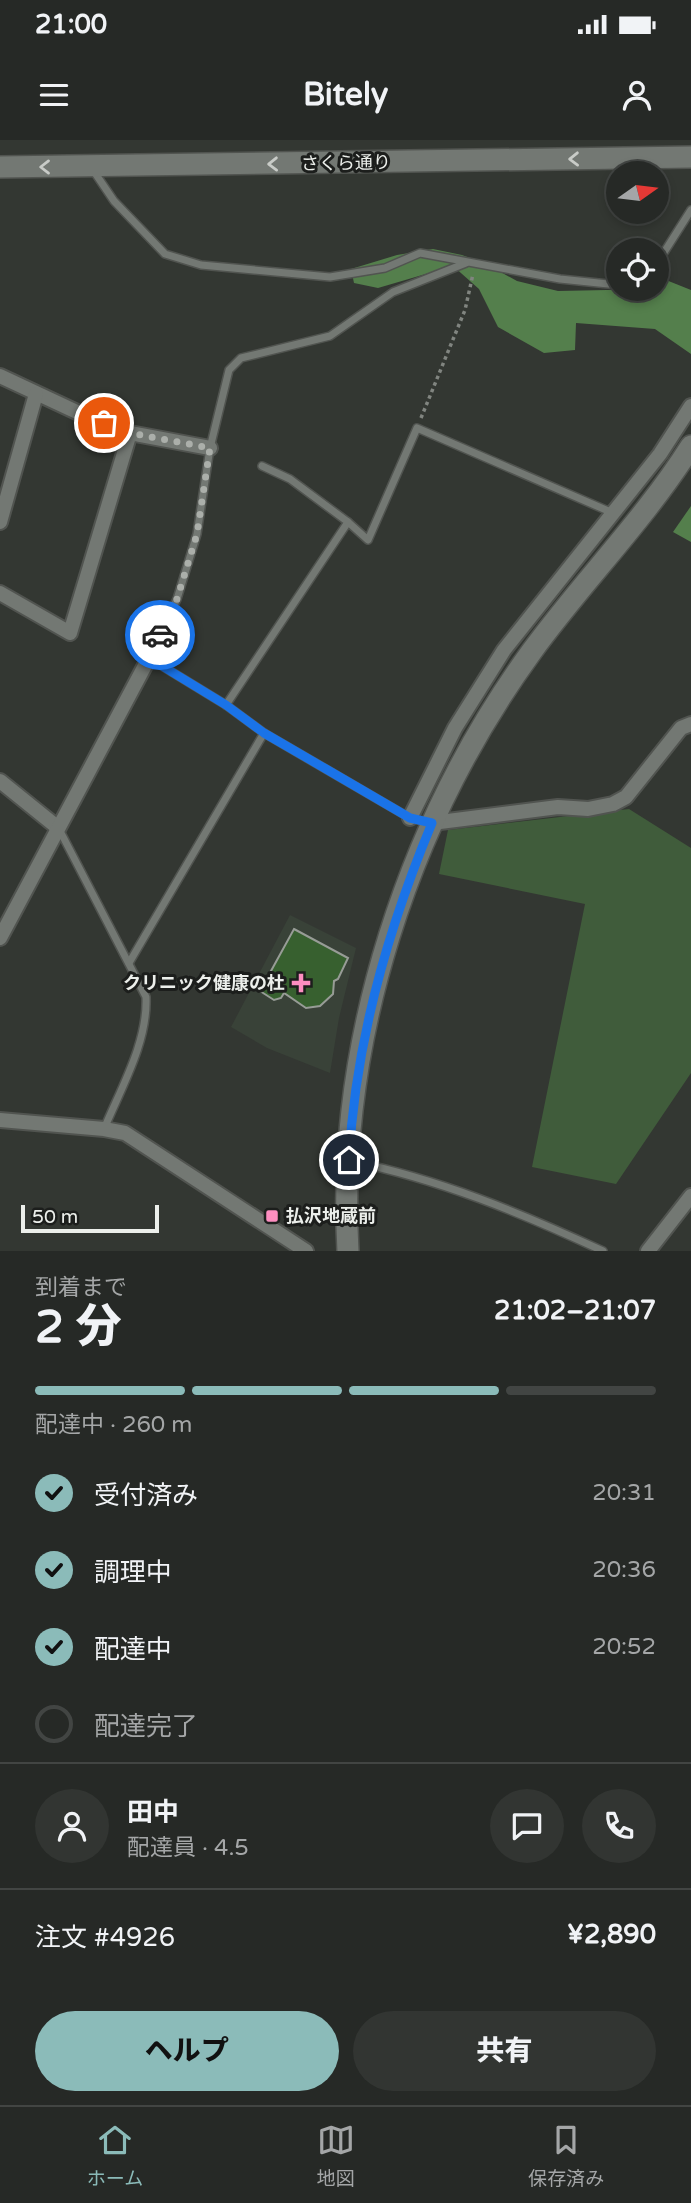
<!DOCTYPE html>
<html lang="ja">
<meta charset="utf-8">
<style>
:root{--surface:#262926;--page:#323532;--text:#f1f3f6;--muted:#a4a6a7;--line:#424543;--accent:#8bbbb9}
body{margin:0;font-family:"Varela Round","Noto Sans JP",sans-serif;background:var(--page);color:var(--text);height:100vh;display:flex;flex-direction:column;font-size:26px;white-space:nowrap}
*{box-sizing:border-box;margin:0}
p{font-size:23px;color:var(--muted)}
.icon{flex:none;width:38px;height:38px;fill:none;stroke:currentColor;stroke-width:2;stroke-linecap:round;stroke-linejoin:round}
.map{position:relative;height:1111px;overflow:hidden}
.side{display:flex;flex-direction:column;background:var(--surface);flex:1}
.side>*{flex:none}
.needle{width:46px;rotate:76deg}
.fabs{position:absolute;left:606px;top:21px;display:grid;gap:14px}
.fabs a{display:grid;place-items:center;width:63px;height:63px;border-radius:50%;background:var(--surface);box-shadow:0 4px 10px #0003,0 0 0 2px var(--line);font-size:35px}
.scale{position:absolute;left:21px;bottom:18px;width:138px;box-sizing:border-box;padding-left:7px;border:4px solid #ecefeb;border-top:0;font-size:19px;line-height:24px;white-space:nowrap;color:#ecefeb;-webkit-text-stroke:5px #1c1e1c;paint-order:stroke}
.pin{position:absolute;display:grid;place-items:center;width:60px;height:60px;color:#fff;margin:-30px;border:4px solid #fff;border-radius:50%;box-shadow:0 2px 7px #0007}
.courier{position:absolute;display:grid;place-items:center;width:70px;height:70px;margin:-35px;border:5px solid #1a73e8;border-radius:50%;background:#fff;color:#222;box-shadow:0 2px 9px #0007}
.summary em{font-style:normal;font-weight:800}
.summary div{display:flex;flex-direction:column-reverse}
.summary{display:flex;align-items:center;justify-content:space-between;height:119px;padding:0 35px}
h1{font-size:46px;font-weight:800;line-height:52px}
.bar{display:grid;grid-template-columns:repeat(4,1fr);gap:10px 7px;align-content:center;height:84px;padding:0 35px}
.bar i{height:9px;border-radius:5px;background:var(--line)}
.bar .selected{background:var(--accent)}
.bar p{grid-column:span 4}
.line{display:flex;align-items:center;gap:18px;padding:0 35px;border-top:2px solid var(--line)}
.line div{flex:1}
.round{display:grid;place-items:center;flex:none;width:74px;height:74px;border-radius:37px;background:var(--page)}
ol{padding:0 35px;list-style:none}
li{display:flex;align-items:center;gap:21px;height:77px}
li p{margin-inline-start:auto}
li .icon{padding:7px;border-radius:50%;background:var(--accent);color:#111;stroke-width:4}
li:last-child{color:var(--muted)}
li i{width:38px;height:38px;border:4px solid var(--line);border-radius:50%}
.cta{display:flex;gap:14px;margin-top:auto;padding:14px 35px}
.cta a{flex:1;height:80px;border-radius:42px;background:var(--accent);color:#111;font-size:28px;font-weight:800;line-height:80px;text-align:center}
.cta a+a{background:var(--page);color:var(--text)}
.status{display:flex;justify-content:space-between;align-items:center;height:49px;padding:0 35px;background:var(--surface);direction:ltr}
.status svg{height:19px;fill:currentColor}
header{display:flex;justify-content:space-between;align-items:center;height:91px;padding:0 35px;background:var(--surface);font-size:32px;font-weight:800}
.menu{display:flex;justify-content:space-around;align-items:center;height:98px;border-top:2px solid var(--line);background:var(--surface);font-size:19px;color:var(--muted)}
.menu a{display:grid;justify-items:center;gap:4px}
.menu .selected{color:var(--accent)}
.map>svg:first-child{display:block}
.built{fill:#394238}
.green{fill:#405c3b}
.forest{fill:#547f4c}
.building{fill:#37602f;stroke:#979c96;stroke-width:2}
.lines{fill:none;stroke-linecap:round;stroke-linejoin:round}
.lane-casing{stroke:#515450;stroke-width:10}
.street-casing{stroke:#515450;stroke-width:18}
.secondary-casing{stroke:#515450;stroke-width:24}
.path{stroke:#818580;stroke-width:3.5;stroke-dasharray:3.5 3.5;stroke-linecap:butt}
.lane{stroke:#737873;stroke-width:7}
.street{stroke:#737873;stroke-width:14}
.secondary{stroke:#737873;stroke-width:21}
.oneway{stroke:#c8cbc7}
.done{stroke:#abafaa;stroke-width:7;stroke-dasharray:0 12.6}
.route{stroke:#1a73e8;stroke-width:9}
.poi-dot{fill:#fd8ec0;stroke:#1c1e1c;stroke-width:2.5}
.labels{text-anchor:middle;stroke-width:6;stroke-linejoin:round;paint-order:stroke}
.street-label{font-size:18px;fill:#ecefeb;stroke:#1c1e1c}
.poi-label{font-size:18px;font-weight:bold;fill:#ecefeb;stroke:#1c1e1c;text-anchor:end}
</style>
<div class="status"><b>21:00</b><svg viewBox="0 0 49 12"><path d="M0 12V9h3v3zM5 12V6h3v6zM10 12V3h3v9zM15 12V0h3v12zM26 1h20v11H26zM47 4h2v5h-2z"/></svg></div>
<header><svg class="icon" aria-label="menu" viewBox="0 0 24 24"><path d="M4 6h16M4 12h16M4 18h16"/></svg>Bitely<svg class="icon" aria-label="person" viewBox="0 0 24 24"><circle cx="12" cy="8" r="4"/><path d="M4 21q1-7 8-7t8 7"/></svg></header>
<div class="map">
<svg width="691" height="1111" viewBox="0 0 691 1111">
<rect width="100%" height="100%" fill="#333732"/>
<!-- built -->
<polygon class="built" points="290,775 356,808 339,878 330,933 267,908 231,887"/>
<!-- green -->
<polygon class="green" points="629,669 691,708 691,933 616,1044 532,1027 585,764 439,734 448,690"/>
<!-- forest -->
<g class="forest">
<polygon points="433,109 462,115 488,125 517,141 558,151 656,149 656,136 691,150 691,214 655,189 576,183 575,210 544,213 498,187 479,149 453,126 378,148 354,143 351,129 397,115"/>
<polygon points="691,366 691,402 673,392"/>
</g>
<!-- building -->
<polygon class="building" points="294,789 348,818 338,839 334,841 333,854 320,866 306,868 284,853 281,858 274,860 260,851"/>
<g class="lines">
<!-- lane casing -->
<g class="lane-casing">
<g id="lane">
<polyline points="93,30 114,61 165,114 201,125 330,137 385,128 420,113 560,139 618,145"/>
<polyline points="656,125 691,70"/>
<polyline points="348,382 368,400 417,288 613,373"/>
<polyline points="226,565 348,382 290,339 262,326"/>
<polyline points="431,683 410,678 264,593 226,565 149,518 177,459 197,394 210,308 229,230 241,218 330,196 393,152 466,123"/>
<path d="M59,689l87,168c2,45 -25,91 -42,132"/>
<polyline points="129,823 264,593"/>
<path d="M350,1021c89,18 171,52 253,90"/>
</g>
</g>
<!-- street casing -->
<g class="street-casing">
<g id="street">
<polyline points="0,236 79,273 130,293 210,308"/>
<polyline points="0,382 36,254"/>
<polyline points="0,453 70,493 130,293"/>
<polyline points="0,641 57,687"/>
<polyline points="410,678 455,588 504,510 660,314 691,266"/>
<polyline points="432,683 558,667 588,669 613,664 626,657 681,588 691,584"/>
<polyline points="0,798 149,518"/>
<polyline points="0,980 104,989 125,993 306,1111"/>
<polyline points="648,1111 691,1056"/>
</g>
</g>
<!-- secondary casing -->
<g class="secondary-casing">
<g id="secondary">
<polyline points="0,27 691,17"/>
<path d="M348,1111c-12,-210 61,-431 184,-600 51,-70 113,-132 159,-205"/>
</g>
</g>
<!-- path -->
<polyline class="path" points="421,278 465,170 473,134"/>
<!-- lane -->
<use href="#lane" class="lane"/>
<!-- street -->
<use href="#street" class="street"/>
<!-- secondary -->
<use href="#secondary" class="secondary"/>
</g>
<!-- one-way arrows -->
<defs><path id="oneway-chevron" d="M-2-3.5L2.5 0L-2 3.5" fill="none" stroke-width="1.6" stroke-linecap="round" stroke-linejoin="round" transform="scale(1.75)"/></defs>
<g class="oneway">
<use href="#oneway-chevron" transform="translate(574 19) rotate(179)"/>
<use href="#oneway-chevron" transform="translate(273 24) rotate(179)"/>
<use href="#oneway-chevron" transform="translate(45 27) rotate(180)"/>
</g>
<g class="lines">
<!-- done -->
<polyline class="done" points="104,283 130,293 210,308 197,394 177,459 160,495"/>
<!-- route -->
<path class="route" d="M160,495l-11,23 77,47 38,28 62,36 84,49 22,5c-45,108 -77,220 -83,337"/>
</g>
<!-- markers -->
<g class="poi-dot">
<path d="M297.5 832.5h7v7h7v7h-7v7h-7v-7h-7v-7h7z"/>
<rect x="265" y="1069" width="14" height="14" rx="3.5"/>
</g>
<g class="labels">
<!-- street labels -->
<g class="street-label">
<text transform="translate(346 23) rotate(-1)" y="6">さくら通り</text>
</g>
<!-- poi labels -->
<g class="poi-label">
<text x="285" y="849">クリニック健康の杜</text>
<text x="286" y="1082" text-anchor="start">払沢地蔵前</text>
</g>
</g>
</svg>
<div class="fabs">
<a><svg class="needle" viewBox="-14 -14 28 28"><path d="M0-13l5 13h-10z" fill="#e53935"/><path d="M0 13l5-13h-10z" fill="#a4a6a7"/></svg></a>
<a><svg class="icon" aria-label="locate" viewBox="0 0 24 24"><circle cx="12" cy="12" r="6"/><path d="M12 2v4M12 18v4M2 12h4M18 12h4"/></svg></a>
</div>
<div class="scale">50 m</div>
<div class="pin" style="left:104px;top:283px;background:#ea580c"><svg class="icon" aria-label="bag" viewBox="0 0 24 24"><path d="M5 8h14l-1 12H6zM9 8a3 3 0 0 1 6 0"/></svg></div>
<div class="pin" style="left:349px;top:1020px;background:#1f2937"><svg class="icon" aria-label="home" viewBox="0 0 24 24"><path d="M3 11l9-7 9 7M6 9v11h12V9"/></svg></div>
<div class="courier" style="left:160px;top:495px"><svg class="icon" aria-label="car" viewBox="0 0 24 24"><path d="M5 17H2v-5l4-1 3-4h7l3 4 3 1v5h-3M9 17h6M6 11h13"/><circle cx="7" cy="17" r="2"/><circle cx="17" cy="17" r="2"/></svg></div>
</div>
<section class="side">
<div class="summary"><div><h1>2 分</h1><p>到着まで</p></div><em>21:02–21:07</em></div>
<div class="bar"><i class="selected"></i><i class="selected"></i><i class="selected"></i><i></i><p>配達中 · 260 m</p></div>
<ol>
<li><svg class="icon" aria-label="check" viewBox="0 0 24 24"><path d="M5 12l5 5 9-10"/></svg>受付済み<p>20:31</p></li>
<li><svg class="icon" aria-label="check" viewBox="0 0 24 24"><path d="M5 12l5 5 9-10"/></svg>調理中<p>20:36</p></li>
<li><svg class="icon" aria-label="check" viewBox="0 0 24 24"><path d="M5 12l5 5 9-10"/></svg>配達中<p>20:52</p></li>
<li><i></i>配達完了</li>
</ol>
<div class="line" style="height:126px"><a class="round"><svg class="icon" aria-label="person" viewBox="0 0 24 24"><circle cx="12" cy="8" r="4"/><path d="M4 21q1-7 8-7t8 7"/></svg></a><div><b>田中</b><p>配達員 · 4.5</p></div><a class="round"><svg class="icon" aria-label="chat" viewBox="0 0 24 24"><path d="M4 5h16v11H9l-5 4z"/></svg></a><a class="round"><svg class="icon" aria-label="phone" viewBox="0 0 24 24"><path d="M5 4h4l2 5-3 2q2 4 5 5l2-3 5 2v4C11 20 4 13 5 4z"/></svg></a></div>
<div class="line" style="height:91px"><div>注文 #4926</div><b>¥2,890</b></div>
<div class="cta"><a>ヘルプ</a><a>共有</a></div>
</section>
<nav class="menu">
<a class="selected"><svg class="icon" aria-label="home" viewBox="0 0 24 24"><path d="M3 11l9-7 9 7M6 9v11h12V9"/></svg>ホーム</a>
<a><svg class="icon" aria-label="map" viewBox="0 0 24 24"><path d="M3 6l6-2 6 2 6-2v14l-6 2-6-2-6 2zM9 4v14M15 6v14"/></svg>地図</a>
<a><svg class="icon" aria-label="saved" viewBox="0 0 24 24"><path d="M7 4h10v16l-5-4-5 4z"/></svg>保存済み</a>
</nav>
